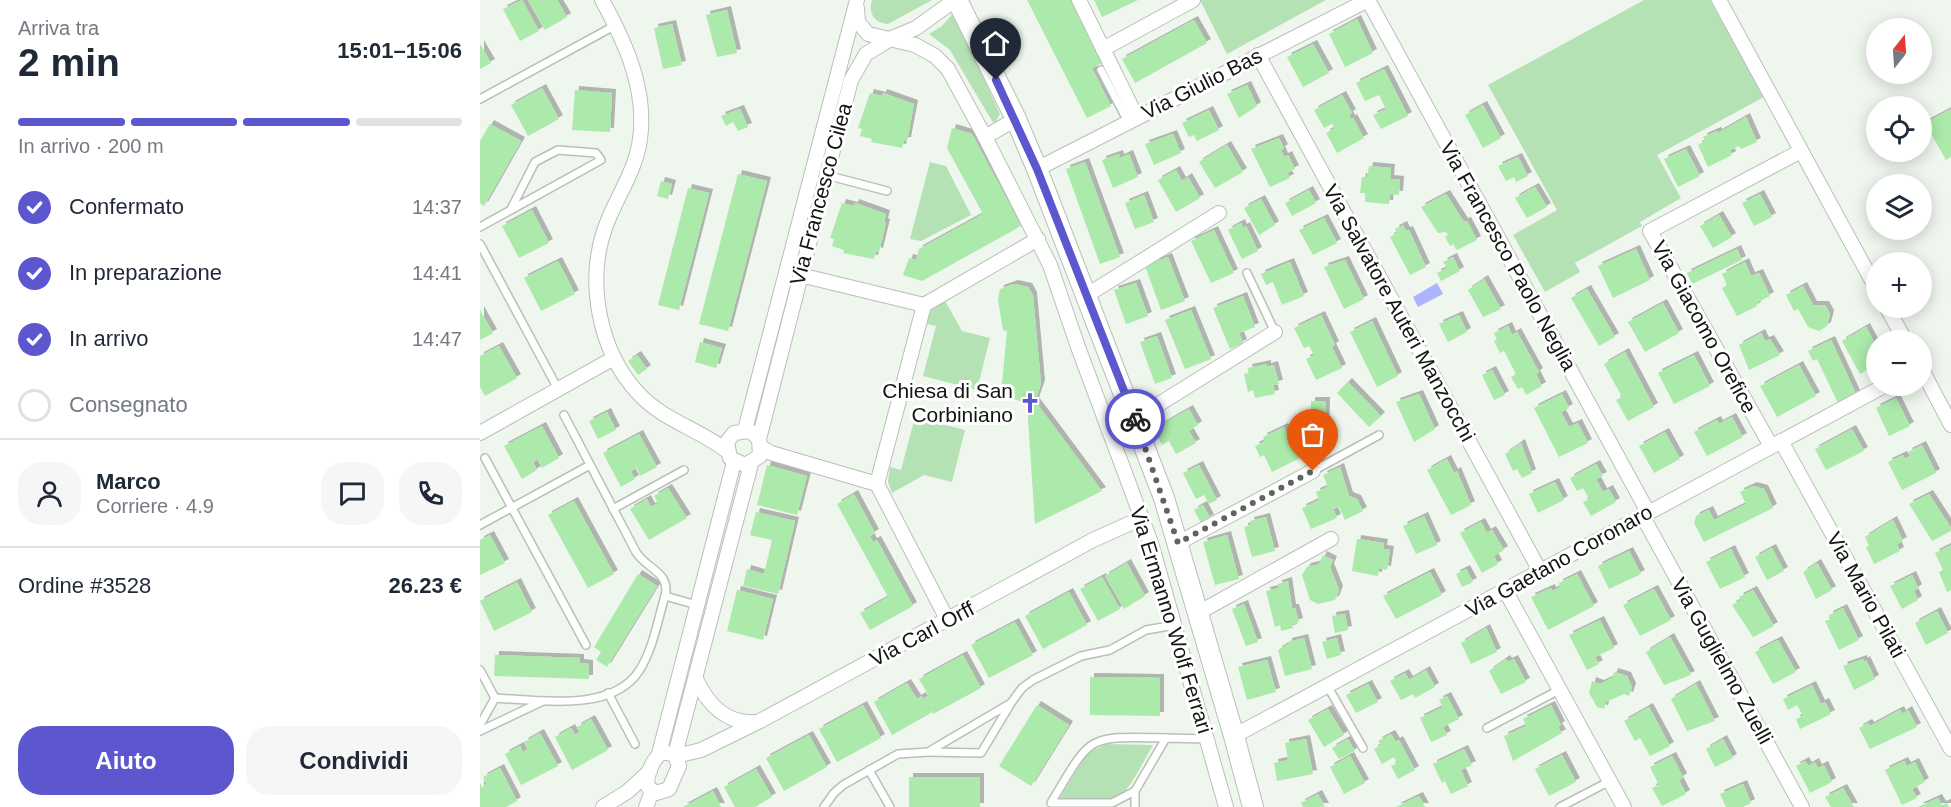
<!DOCTYPE html>
<html lang="it">
<meta charset="utf-8">
<style>
:root{--surface:#fff;--page:#f6f6f7;--text:#1f2937;--muted:#747a83;--line:#e0e1e3;--accent:#5c57cf}
body{margin:0;font-family:Arial,sans-serif;background:var(--page);color:var(--text);height:100vh;display:flex;flex-direction:column;font-size:22px;white-space:nowrap}
*{box-sizing:border-box;margin:0}
p{font-size:20px;color:var(--muted)}
.icon{flex:none;width:33px;height:33px;fill:none;stroke:currentColor;stroke-width:2;stroke-linecap:round;stroke-linejoin:round}
.map{position:relative;flex:1;overflow:hidden}
.drawer{display:flex;flex-direction:column;background:var(--surface);width:480px}
.drawer>*{flex:none}
.needle{width:39px;rotate:17deg}
.fabs{position:absolute;left:1386px;top:18px;display:grid;gap:12px}
.fabs a{display:grid;place-items:center;width:66px;height:66px;border-radius:50%;background:var(--surface);box-shadow:0 3px 15px #0003;font-size:30px}
.pin{position:absolute;display:grid;place-items:center;width:51px;height:51px;color:#fff;margin:-62px -26px;border-radius:50% 50% 50% 0;rotate:-45deg;box-shadow:0 0 6px #0007}
.pin .icon{rotate:45deg}
.courier{position:absolute;display:grid;place-items:center;width:60px;height:60px;margin:-30px;border:4px solid #5c57cf;border-radius:50%;background:#fff;color:#222;box-shadow:0 2px 8px #0007}
.headline em{font-style:normal;font-weight:700}
.headline div{display:flex;flex-direction:column-reverse}
.headline{display:flex;align-items:center;justify-content:space-between;height:102px;padding:0 18px}
h1{font-size:39px;font-weight:700;line-height:45px}
.bar{display:grid;grid-template-columns:repeat(4,1fr);gap:9px 6px;align-content:center;height:72px;padding:0 18px}
.bar i{height:8px;border-radius:4px;background:var(--line)}
.bar .active{background:var(--accent)}
.bar p{grid-column:span 4}
.line{display:flex;align-items:center;gap:15px;padding:0 18px;border-top:2px solid var(--line)}
.line div{flex:1}
.round{display:grid;place-items:center;flex:none;width:63px;height:63px;border-radius:24px;background:var(--page)}
ol{padding:0 18px;list-style:none}
li{display:flex;align-items:center;gap:18px;height:66px}
li p{margin-inline-start:auto}
li .icon{padding:6px;border-radius:50%;background:var(--accent);color:#fff;stroke-width:4}
li:last-child{color:var(--muted)}
li i{width:33px;height:33px;border:3px solid var(--line);border-radius:50%}
.button{display:flex;gap:12px;margin-top:auto;padding:12px 18px}
.button a{flex:1;height:69px;border-radius:24px;background:var(--accent);color:#fff;font-size:24px;font-weight:700;line-height:69px;text-align:center}
.button a+a{background:var(--page);color:var(--text)}
main{display:flex;flex:1;min-height:0}
.map>svg:first-child{display:block}
.green{fill:#b5e2b4}
.water{fill:#aeb3ff}
.building{fill:#abeaaa;filter:url(#shadow)}
.lines{fill:none;stroke-linecap:round;stroke-linejoin:round}
.lane-casing{stroke:#b8c0b8;stroke-width:10}
.street-casing{stroke:#b8c0b8;stroke-width:16}
.secondary-casing{stroke:#b8c0b8;stroke-width:22}
.lane{stroke:#fff;stroke-width:7}
.street{stroke:#fff;stroke-width:14}
.secondary{stroke:#fff;stroke-width:20}
.done{stroke:#5f645f;stroke-width:6;stroke-dasharray:0 10.8}
.route{stroke:#5c57cf;stroke-width:8}
.labels{text-anchor:middle;stroke-width:6;stroke-linejoin:round;paint-order:stroke}
.street-label{font-size:21px;fill:#121512;stroke:#fff}
.poi-label{font-size:21px;fill:#121512;stroke:#fff;text-anchor:end}
</style>
<main>
<section class="drawer">
<div class="headline"><div><h1>2 min</h1><p>Arriva tra</p></div><em>15:01–15:06</em></div>
<div class="bar"><i class="active"></i><i class="active"></i><i class="active"></i><i></i><p>In arrivo · 200 m</p></div>
<ol>
<li><svg class="icon" aria-label="check" viewBox="0 0 24 24"><path d="M5 12l5 5 9-10"/></svg>Confermato<p>14:37</p></li>
<li><svg class="icon" aria-label="check" viewBox="0 0 24 24"><path d="M5 12l5 5 9-10"/></svg>In preparazione<p>14:41</p></li>
<li><svg class="icon" aria-label="check" viewBox="0 0 24 24"><path d="M5 12l5 5 9-10"/></svg>In arrivo<p>14:47</p></li>
<li><i></i>Consegnato</li>
</ol>
<div class="line" style="height:108px"><a class="round"><svg class="icon" aria-label="person" viewBox="0 0 24 24"><circle cx="12" cy="8" r="4"/><path d="M4 21q1-7 8-7t8 7"/></svg></a><div><b>Marco</b><p>Corriere · 4.9</p></div><a class="round"><svg class="icon" aria-label="chat" viewBox="0 0 24 24"><path d="M4 5h16v11H9l-5 4z"/></svg></a><a class="round"><svg class="icon" aria-label="phone" viewBox="0 0 24 24"><path d="M5 4h4l2 5-3 2q2 4 5 5l2-3 5 2v4C11 20 4 13 5 4z"/></svg></a></div>
<div class="line" style="height:78px"><div>Ordine #3528</div><b>26.23 €</b></div>
<div class="button"><a>Aiuto</a><a>Condividi</a></div>
</section>
<div class="map">
<svg width="1471" height="807" viewBox="0 0 1471 807">
<defs>
<filter id="shadow"><feDropShadow dx="4" dy="-4" stdDeviation="0" flood-color="#0004"/></filter>
</defs>
<rect width="100%" height="100%" fill="#eef6ed"/>
<!-- green -->
<g class="green">
<path d="M392,0h60l-44,24c-14,-1 -20,-11 -16,-24z"/>
<polygon points="720,0 846,0 747,54"/>
<polygon points="1164,0 1230,0 1284,97 1177,155 1201,198 1160,222 1162,226 1095,263 1100,272 1065,292 1033,235 1077,210 1008,85"/>
<polygon points="474,12 520,114 515,123 512,121 470,50 449,34 462,26"/>
<polygon points="450,162 466,166 491,215 441,241 430,239"/>
<path d="M465,301l17,30 28,7 -13,52 -54,-14 13,-50 -12,-3c3,-12 11,-16 21,-22z"/>
<polygon points="435,417 485,430 472,482 444,475 412,493 408,482 410,467 421,470"/>
<path d="M626,744l47,1c-34,60 -25,56 -94,54l28,-45z"/>
</g>
<!-- water -->
<polygon class="water" points="957,283 963,294 938,307 933,297"/>
<!-- building -->
<g class="building">
<polygon points="42,0 59,31 40,41 23,9"/>
<polygon points="48,0 77,0 87,17 65,30"/>
<polygon points="547,0 593,0 624,62 612,68 631,106 607,118"/>
<polygon points="614,0 658,0 622,17"/>
<polygon points="247,10 257,53 237,57 226,15"/>
<polygon points="877,19 893,53 865,67 849,34"/>
<polygon points="714,20 727,43 655,83 642,59"/>
<polygon points="192,24 202,65 183,69 174,28"/>
<polygon points="0,44 11,63 0,69"/>
<polygon points="833,44 849,73 823,87 807,57"/>
<polygon points="904,69 928,116 901,129 893,115 906,109 899,95 885,101 876,83"/>
<polygon points="767,85 777,106 759,118 747,94"/>
<polygon points="62,88 79,119 48,136 31,105"/>
<polygon points="95,90 132,93 130,132 92,130"/>
<polygon points="390,93 402,96 403,93 434,104 427,141 424,141 422,148 391,142 392,139 380,136 382,129 378,128"/>
<polygon points="862,95 872,113 869,115 871,119 873,118 884,138 857,153 846,133 855,128 852,124 844,128 834,110"/>
<polygon points="1003,105 1021,138 1003,148 985,115"/>
<polygon points="260,109 268,127 258,131 253,122 246,126 241,116"/>
<polygon points="1471,109 1471,157 1466,160 1445,123"/>
<polygon points="729,110 739,130 717,141 714,135 709,137 702,123"/>
<polygon points="1266,117 1277,142 1261,149 1259,146 1250,150 1252,155 1228,167 1218,145 1225,141 1223,137 1237,131 1238,133"/>
<polygon points="10,124 41,141 4,206 0,203 0,141"/>
<polygon points="472,128 492,134 541,226 442,281 423,275 429,258 436,260 439,249 503,214 467,148"/>
<polygon points="693,134 701,153 674,165 665,144"/>
<polygon points="799,138 804,148 801,150 804,157 808,155 815,169 807,173 810,178 790,187 771,149"/>
<polygon points="747,145 763,172 735,188 719,162"/>
<polygon points="1206,149 1220,176 1198,187 1184,159"/>
<polygon points="639,154 640,158 649,154 658,177 633,188 622,160"/>
<polygon points="1038,157 1048,176 1036,182 1034,177 1026,181 1018,166"/>
<polygon points="605,162 640,257 620,264 586,169"/>
<polygon points="889,166 911,168 910,179 920,180 919,195 910,194 909,204 885,202 885,193 880,193 882,177 887,177"/>
<polygon points="696,170 702,181 708,177 720,198 696,212 678,180"/>
<polygon points="258,174 287,181 248,331 219,324"/>
<polygon points="181,181 192,184 188,199 177,196"/>
<polygon points="1055,187 1067,207 1047,218 1035,198"/>
<polygon points="208,188 229,193 199,310 178,305"/>
<polygon points="829,190 836,203 812,216 805,203"/>
<polygon points="966,194 984,222 987,221 997,240 977,250 973,244 970,246 965,237 968,235 966,232 958,233 941,207"/>
<polygon points="1280,194 1292,217 1274,226 1262,203"/>
<polygon points="664,195 674,222 655,229 645,203"/>
<polygon points="781,199 795,225 779,235 764,208"/>
<polygon points="362,203 374,206 375,203 406,214 404,222 406,223 399,252 396,251 394,259 363,253 364,250 352,246 354,239 350,238"/>
<polygon points="52,210 69,243 39,258 22,226"/>
<polygon points="1239,215 1252,237 1233,248 1220,226"/>
<polygon points="844,218 857,243 833,255 819,230"/>
<polygon points="761,223 763,228 766,226 778,251 762,259 748,230"/>
<polygon points="923,225 926,231 929,230 946,267 930,275 910,237 917,233 915,229"/>
<polygon points="734,230 754,273 731,283 711,241"/>
<polygon points="1156,249 1170,280 1133,298 1118,266"/>
<polygon points="1257,249 1262,260 1212,284 1207,273"/>
<polygon points="688,257 705,301 681,310 665,266"/>
<polygon points="973,257 980,271 961,281 957,273 967,268 963,262"/>
<polygon points="865,260 884,299 864,309 844,267"/>
<polygon points="78,261 95,294 61,311 44,278"/>
<polygon points="810,262 824,296 802,305 793,282 786,285 781,274"/>
<polygon points="1265,262 1271,276 1279,273 1290,296 1276,303 1277,306 1257,316 1242,288 1247,285 1242,274"/>
<polygon points="1004,279 1021,309 1003,317 988,290"/>
<polygon points="656,283 668,316 646,324 634,290"/>
<polygon points="534,284 548,287 553,296 561,384 555,401 622,491 555,524 547,404 521,394 527,331 523,330 518,300 520,289"/>
<polygon points="1323,286 1333,305 1345,305 1350,314 1347,326 1339,331 1328,327 1318,309 1314,311 1306,295"/>
<polygon points="1107,289 1135,337 1119,346 1091,298"/>
<polygon points="763,296 775,327 759,333 763,343 750,349 733,308"/>
<polygon points="1183,303 1199,333 1165,352 1148,322"/>
<polygon points="0,310 13,333 0,340"/>
<polygon points="711,310 731,359 705,369 685,320"/>
<polygon points="841,315 855,345 852,347 862,368 836,380 826,359 834,355 829,346 824,348 814,328"/>
<polygon points="979,315 987,332 968,342 959,324"/>
<polygon points="892,321 918,376 897,387 870,332"/>
<polygon points="1028,326 1032,335 1037,332 1059,372 1056,374 1062,386 1046,395 1042,387 1038,389 1031,377 1036,374 1024,351 1020,353 1014,341 1017,339 1014,333"/>
<polygon points="1386,327 1396,346 1396,365 1380,374 1362,341"/>
<polygon points="1281,333 1285,341 1290,339 1300,355 1269,370 1259,345"/>
<polygon points="677,336 692,378 675,384 660,342"/>
<polygon points="1351,340 1376,394 1358,403 1337,359 1333,361 1328,351"/>
<polygon points="220,342 242,348 236,368 215,362"/>
<polygon points="19,346 37,378 5,396 0,387 0,356"/>
<polygon points="1145,352 1174,407 1148,421 1136,400 1142,397 1124,364"/>
<polygon points="157,355 167,369 158,375 148,361"/>
<polygon points="1214,355 1230,386 1194,404 1178,373"/>
<polygon points="787,364 787,367 794,365 799,384 793,385 795,394 775,398 773,390 768,392 764,374 769,373 768,368"/>
<polygon points="1319,365 1336,396 1297,417 1280,386"/>
<polygon points="1012,370 1025,395 1014,400 1002,375"/>
<polygon points="868,382 901,416 889,427 857,393"/>
<polygon points="939,394 955,429 934,442 916,402"/>
<polygon points="1082,394 1089,408 1081,412 1089,427 1098,423 1108,443 1079,457 1054,408"/>
<polygon points="1416,398 1430,426 1409,436 1396,408"/>
<polygon points="831,401 846,401 845,445 830,444"/>
<polygon points="709,409 718,425 709,431 716,443 696,454 689,441 682,445 674,429"/>
<polygon points="127,412 136,430 118,439 109,421"/>
<polygon points="1252,417 1263,437 1227,456 1214,432 1237,420 1239,424"/>
<polygon points="62,426 79,458 62,468 58,459 53,462 57,470 42,479 24,446"/>
<polygon points="804,427 820,458 792,472 784,455 780,457 775,446 785,441 783,437"/>
<polygon points="1372,429 1384,451 1346,470 1335,449"/>
<polygon points="1185,432 1200,459 1174,473 1159,446"/>
<polygon points="159,434 177,467 160,476 157,468 151,471 155,479 141,487 123,453"/>
<polygon points="1041,443 1052,473 1042,478 1037,469 1033,471 1025,454"/>
<polygon points="1442,445 1456,473 1422,490 1408,462 1423,455 1425,459 1430,456 1428,452"/>
<polygon points="967,459 974,473 977,471 991,505 971,515 947,470"/>
<polygon points="1116,464 1123,476 1116,479 1123,492 1129,489 1136,502 1111,516 1103,502 1109,499 1103,488 1097,491 1090,478"/>
<polygon points="287,465 327,476 317,515 277,505"/>
<polygon points="719,465 737,500 729,504 724,495 716,499 703,473"/>
<polygon points="860,467 869,496 877,499 883,511 865,520 859,507 853,509 857,518 831,529 822,508 839,500 836,492 848,487 843,475"/>
<polygon points="1075,482 1084,500 1058,513 1049,494"/>
<polygon points="1273,486 1284,489 1293,508 1224,542 1214,523 1216,516 1229,510 1234,520 1266,504 1260,492"/>
<polygon points="188,488 207,518 169,540 150,509 167,499 171,507 178,503 174,496"/>
<polygon points="374,494 395,533 390,536 393,542 397,540 433,606 390,630 380,613 408,597 357,504"/>
<polygon points="1449,494 1471,528 1471,531 1452,541 1429,504"/>
<polygon points="94,501 134,574 108,588 68,515"/>
<polygon points="723,505 730,518 721,523 714,510"/>
<polygon points="276,512 315,521 298,594 263,586 267,569 284,574 292,540 270,535"/>
<polygon points="944,516 957,545 936,554 923,526"/>
<polygon points="786,517 795,551 772,557 764,527 771,525 770,521"/>
<polygon points="1413,520 1423,541 1417,544 1420,551 1394,564 1386,547 1389,546 1385,537"/>
<polygon points="1001,522 1007,533 1012,530 1024,550 1014,556 1018,564 1002,573 980,533"/>
<polygon points="10,535 25,563 0,575 0,540"/>
<polygon points="747,535 759,579 735,585 723,542"/>
<polygon points="877,539 904,543 903,549 910,550 907,570 899,568 898,576 872,571"/>
<polygon points="1471,545 1471,590 1467,592 1459,572 1463,570 1455,553"/>
<polygon points="1292,548 1304,571 1287,580 1275,557"/>
<polygon points="1251,549 1265,577 1240,589 1226,562"/>
<polygon points="1149,551 1161,574 1129,589 1118,566"/>
<polygon points="843,555 853,560 850,567 859,590 855,600 838,604 830,600 822,575 827,567 839,564"/>
<polygon points="647,563 665,596 644,609 625,576"/>
<polygon points="1337,563 1352,590 1336,599 1323,572"/>
<polygon points="986,569 993,582 982,587 976,574"/>
<polygon points="950,572 962,595 916,619 903,596"/>
<polygon points="158,574 177,586 127,667 116,660 121,652 114,647"/>
<polygon points="1097,574 1114,606 1068,630 1051,597 1071,588 1072,591 1080,587 1079,583"/>
<polygon points="1432,575 1438,588 1434,591 1438,600 1422,609 1410,586"/>
<polygon points="622,577 640,609 618,621 600,589"/>
<polygon points="808,581 812,608 815,608 819,622 812,624 813,628 801,631 800,625 795,627 786,591 799,588 798,584"/>
<polygon points="37,582 52,612 14,631 0,601"/>
<polygon points="1174,589 1191,620 1160,636 1143,605"/>
<polygon points="257,590 293,599 283,640 247,631"/>
<polygon points="1273,590 1294,626 1273,637 1252,605 1261,600 1259,597"/>
<polygon points="589,592 607,625 563,649 545,616"/>
<polygon points="764,604 778,642 766,646 752,609"/>
<polygon points="1363,608 1379,640 1359,650 1345,621 1351,619 1349,615"/>
<polygon points="1457,611 1468,633 1446,645 1435,623"/>
<polygon points="865,614 868,630 855,633 852,616"/>
<polygon points="1120,620 1134,648 1115,657 1119,664 1107,670 1089,635"/>
<polygon points="535,622 553,655 509,678 491,645"/>
<polygon points="1006,628 1017,652 991,664 981,643"/>
<polygon points="1190,637 1211,675 1184,685 1166,652"/>
<polygon points="824,638 832,669 805,676 798,650 808,644 808,642"/>
<polygon points="857,638 861,655 847,659 842,642"/>
<polygon points="1298,640 1316,672 1293,684 1275,652"/>
<polygon points="15,655 100,658 100,663 109,664 109,679 14,676"/>
<polygon points="483,655 501,688 453,714 444,698 449,696 439,679"/>
<polygon points="1026,659 1028,662 1034,659 1046,682 1021,694 1009,671"/>
<polygon points="1383,659 1384,662 1386,660 1395,679 1374,690 1363,666"/>
<polygon points="787,660 796,692 767,700 758,667"/>
<polygon points="946,670 955,687 935,698 933,694 921,700 910,681 925,673 929,680"/>
<polygon points="1134,672 1147,676 1152,687 1149,696 1144,694 1126,702 1124,709 1117,707 1109,693 1112,681 1120,684 1132,678"/>
<polygon points="610,677 680,678 680,716 610,715"/>
<polygon points="427,683 437,699 442,696 451,713 412,735 394,702"/>
<polygon points="888,684 898,702 876,713 866,695"/>
<polygon points="1216,684 1235,721 1207,731 1191,699"/>
<polygon points="1332,685 1341,704 1345,702 1351,714 1320,729 1316,719 1323,716 1317,705 1308,710 1303,699"/>
<polygon points="967,696 979,719 963,727 967,735 951,742 940,718 963,707 959,700"/>
<polygon points="383,705 401,738 357,762 339,729"/>
<polygon points="557,705 589,725 551,786 519,766"/>
<polygon points="1071,705 1081,725 1078,727 1082,733 1033,761 1024,736 1046,726 1043,719"/>
<polygon points="1169,707 1190,746 1170,756 1160,738 1155,741 1144,721"/>
<polygon points="848,709 864,735 844,747 828,720"/>
<polygon points="1420,710 1422,714 1428,710 1437,727 1390,749 1379,728 1388,723 1390,726"/>
<polygon points="111,719 128,750 92,770 75,737 91,728 95,735 100,732 97,727"/>
<polygon points="60,733 78,766 41,785 25,754 40,746 43,752 48,749 44,742"/>
<polygon points="911,734 916,742 919,740 935,770 918,779 911,766 917,763 914,757 902,764 894,749 901,745 898,741"/>
<polygon points="329,735 347,767 304,791 286,758"/>
<polygon points="826,739 833,774 797,781 794,763 808,760 805,743"/>
<polygon points="868,739 875,751 859,759 852,748"/>
<polygon points="1243,739 1253,758 1235,767 1226,749"/>
<polygon points="984,749 992,765 981,770 988,786 971,794 965,781 962,783 953,764"/>
<polygon points="1082,755 1096,782 1069,796 1055,769"/>
<polygon points="870,756 885,783 864,794 850,767"/>
<polygon points="1192,756 1203,777 1199,780 1206,794 1182,806 1172,788 1179,785 1170,767"/>
<polygon points="1325,761 1328,766 1335,762 1338,768 1344,765 1352,782 1330,793 1316,766"/>
<polygon points="1424,761 1427,766 1435,762 1445,782 1432,789 1437,798 1422,805 1405,770"/>
<polygon points="20,768 37,801 26,807 0,807 0,783 2,787 7,784 3,777"/>
<polygon points="276,769 292,797 275,807 255,807 244,787"/>
<rect x="429" y="777" width="71" height="30"/>
<polygon points="1263,784 1271,803 1263,807 1246,807 1240,794"/>
<polygon points="1363,788 1374,807 1351,807 1345,797"/>
<polygon points="233,791 241,807 203,807"/>
<polygon points="838,794 845,807 823,807 821,803"/>
<polygon points="939,796 945,807 916,807"/>
<polygon points="1458,798 1462,805 1467,803 1469,807 1438,807"/>
</g>
<g class="lines">
<!-- lane casing -->
<g class="lane-casing">
<g id="lane">
<polyline points="621,70 648,122"/>
<polyline points="0,99 136,25"/>
<polyline points="346,175 407,191"/>
<polyline points="0,227 121,160 116,153 78,150 55,162 31,209"/>
<polyline points="0,244 78,389"/>
<polyline points="767,273 795,332"/>
<polyline points="5,458 106,645"/>
<polyline points="833,471 899,435"/>
<polyline points="133,509 204,470"/>
<polyline points="0,525 110,465"/>
<polyline points="185,596 217,605"/>
<polyline points="0,670 15,698"/>
<polyline points="848,687 883,748"/>
<polyline points="128,693 155,744"/>
<path d="M0,725l15,-27c42,2 117,15 144,-27 14,-21 19,-52 26,-75 6,-24 -19,-27 -29,-44l-72,-137"/>
<polyline points="1007,728 1079,690"/>
<polyline points="0,731 63,701"/>
<polyline points="448,752 501,753 530,705"/>
<polyline points="389,770 410,807"/>
<path d="M655,791l-23,12h-61c41,-69 35,-67 115,-65"/>
<polyline points="344,807 354,793 363,785 418,754 448,752 531,703 542,688 553,680 601,656 630,650 666,630 695,625"/>
<polyline points="655,807 655,791 686,738 727,739"/>
<polyline points="1080,807 1130,781"/>
</g>
</g>
<!-- street casing -->
<g class="street-casing">
<g id="street">
<path d="M122,0c23,42 45,89 38,139 -4,32 -24,58 -35,89 -19,54 -6,124 34,166 25,27 60,35 88,57"/>
<polyline points="599,0 657,118"/>
<polyline points="888,0 1168,512"/>
<polyline points="1239,0 1396,288"/>
<polyline points="377,8 378,22 388,34 435,45 455,56 468,69 505,137 536,119"/>
<polyline points="623,49 713,0"/>
<polyline points="778,55 1060,571"/>
<polyline points="505,137 570,265 598,347 671,543 746,807"/>
<polyline points="557,169 888,0"/>
<polyline points="320,275 444,305 558,239"/>
<polyline points="607,295 739,213"/>
<polyline points="1407,308 1425,340"/>
<polyline points="1442,370 1471,425"/>
<polyline points="655,419 795,332"/>
<polyline points="265,430 377,0"/>
<polyline points="0,433 134,358"/>
<polyline points="279,439 270,431 254,433 247,442 250,458 265,465 280,456 279,439 371,80 386,54 412,38 436,28 475,0"/>
<polyline points="1301,441 1471,749"/>
<polyline points="1291,446 1170,231 1321,151"/>
<polyline points="281,447 291,453 397,484 468,621"/>
<polyline points="397,484 444,305"/>
<polyline points="1162,515 1322,807"/>
<polyline points="698,543 833,471"/>
<polyline points="1025,590 1144,807"/>
<polyline points="718,613 851,539"/>
<path d="M216,679c11,24 30,45 59,43"/>
<polyline points="754,736 1404,386"/>
<path d="M183,752l12,3 4,11 -10,23 -13,4 -8,-6c-3,-11 5,-29 15,-35z"/>
<polyline points="179,754 254,462"/>
<polyline points="195,755 271,464"/>
<polyline points="196,756 221,750 280,721 613,540 662,518"/>
<polyline points="123,807 147,792 170,771"/>
<polyline points="166,807 172,791"/>
</g>
</g>
<!-- secondary casing -->
<g class="secondary-casing">
<polyline id="secondary" points="477,0 536,119 557,169 684,498 754,736 773,807"/>
</g>
<!-- lane -->
<use href="#lane" class="lane"/>
<!-- street -->
<use href="#street" class="street"/>
<!-- secondary -->
<use href="#secondary" class="secondary"/>
</g>
<g class="lines">
<!-- done -->
<polyline class="done" points="655,419 698,543 833,471"/>
<!-- route -->
<polyline class="route" points="516,80 557,169 655,419"/>
</g>
<!-- icons -->
<defs>
<g id="church-bare" transform="scale(1.62)"><path d="M-1.2-6h2.4v3.5h3.3v2.4h-3.3V6h-2.4V-.1h-3.3v-2.4h3.3Z" fill="#5c57cf" stroke="#fff" stroke-width="2.5" paint-order="stroke"/></g>
</defs>
<g fill-rule="evenodd">
<use href="#church-bare" x="550" y="403"/>
</g>
<g class="labels">
<!-- street labels -->
<g class="street-label">
<text transform="translate(722 84) rotate(-27)" y="7">Via Giulio Bas</text>
<text transform="translate(341 194) rotate(-75)" y="7">Via Francesco Cilea</text>
<text transform="translate(1028 256) rotate(61)" y="7">Via Francesco Paolo Neglia</text>
<text transform="translate(919 313) rotate(61)" y="7">Via Salvatore Auteri Manzocchi</text>
<text transform="translate(1224 327) rotate(61)" y="7">Via Giacomo Orefice</text>
<text transform="translate(1079 561) rotate(-29)" y="7">Via Gaetano Coronaro</text>
<text transform="translate(1386 595) rotate(61)" y="7">Via Mario Pilati</text>
<text transform="translate(691 620) rotate(73)" y="7">Via Ermanno Wolf Ferrari</text>
<text transform="translate(442 634) rotate(-28)" y="7">Via Carl Orff</text>
<text transform="translate(1242 661) rotate(61)" y="7">Via Guglielmo Zuelli</text>
</g>
<!-- poi labels -->
<g class="poi-label">
<text x="533" y="398">Chiesa di San<tspan x="533" dy="24">Corbiniano</tspan></text>
</g>
</g>
</svg>
<div class="fabs">
<a><svg class="needle" viewBox="-14 -14 28 28"><path d="M0-13l5 13h-10z" fill="#e53935"/><path d="M0 13l5-13h-10z" fill="#747a83"/></svg></a>
<a><svg class="icon" aria-label="locate" viewBox="0 0 24 24"><circle cx="12" cy="12" r="6"/><path d="M12 2v4M12 18v4M2 12h4M18 12h4"/></svg></a>
<a><svg class="icon" aria-label="layers" viewBox="0 0 24 24"><path d="M12 4l9 5-9 5-9-5zM3 14l9 5 9-5"/></svg></a>
<a>+</a>
<a>−</a>
</div>
<div class="pin" style="left:833px;top:471px;background:#ea580c"><svg class="icon" aria-label="bag" viewBox="0 0 24 24"><path d="M5 8h14l-1 12H6zM9 8a3 3 0 0 1 6 0"/></svg></div>
<div class="pin" style="left:516px;top:80px;background:#1f2937"><svg class="icon" aria-label="home" viewBox="0 0 24 24"><path d="M3 11l9-7 9 7M6 9v11h12V9"/></svg></div>
<div class="courier" style="left:655px;top:419px"><svg class="icon" aria-label="bike" viewBox="0 0 24 24"><circle cx="6" cy="16" r="4"/><circle cx="18" cy="16" r="4"/><path d="M6 16l4-8h5l3 8M10 8l3 8H6M13 5h3"/></svg></div>
</div>
</main>
